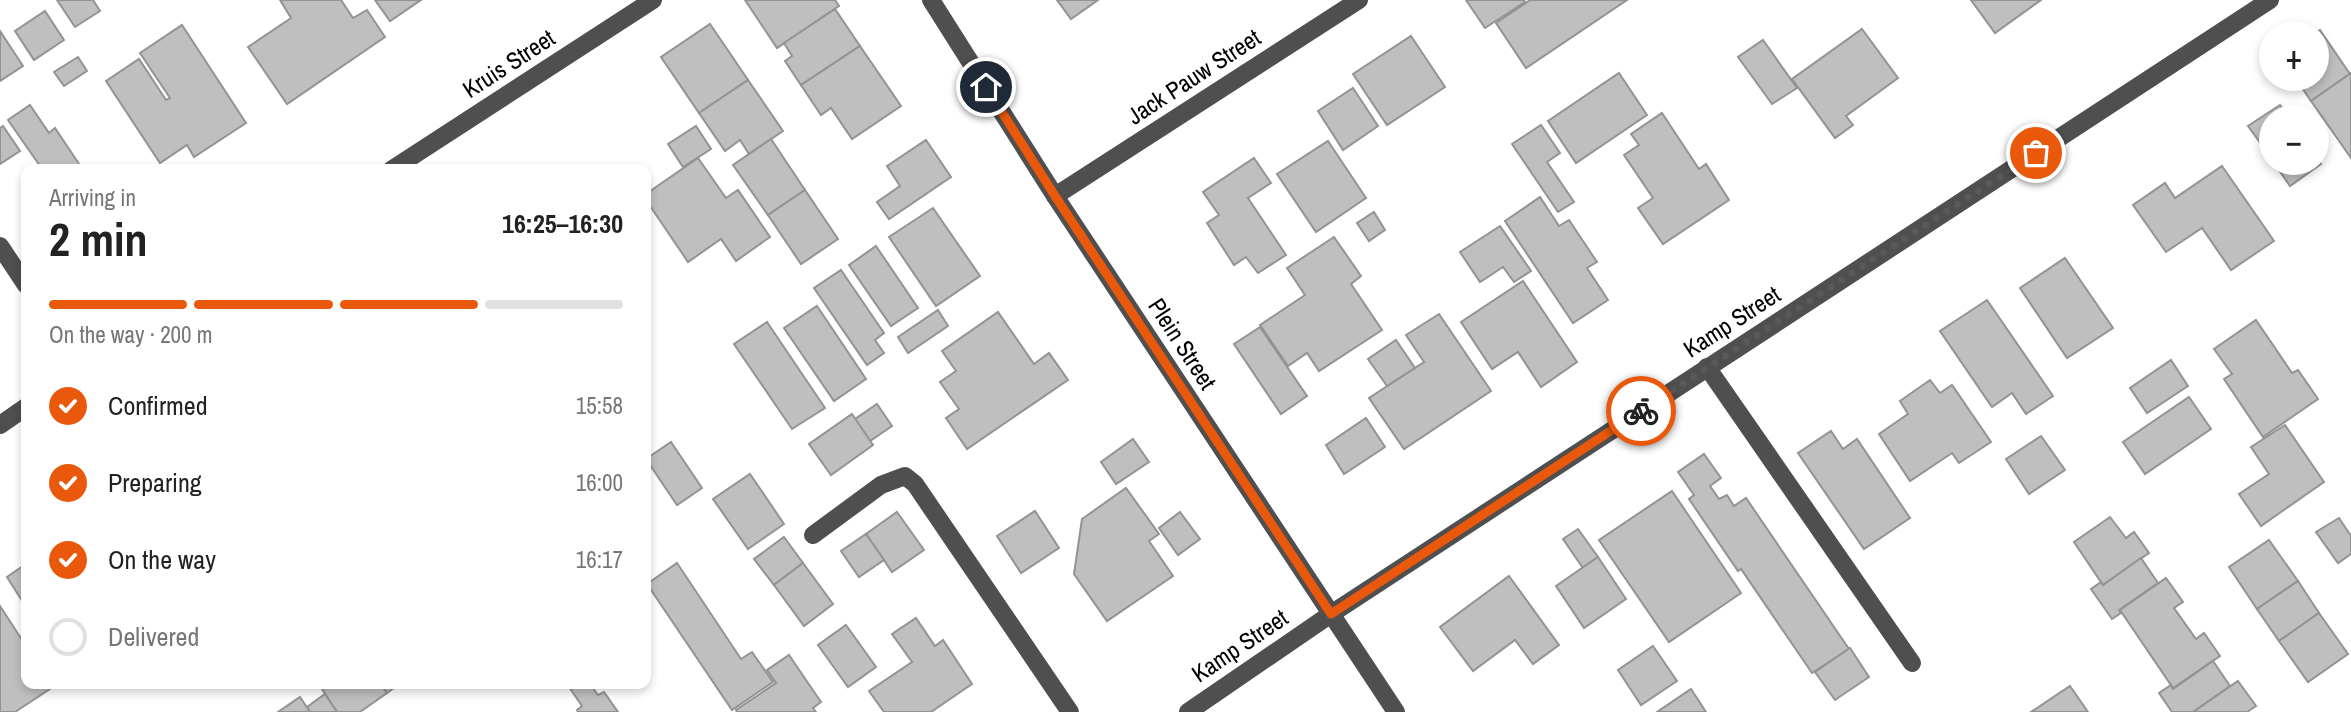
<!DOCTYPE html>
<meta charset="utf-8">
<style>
:root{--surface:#fff;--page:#f2f2f2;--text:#222;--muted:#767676;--line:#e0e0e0;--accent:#ea580c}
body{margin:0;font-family:"Archivo Narrow",sans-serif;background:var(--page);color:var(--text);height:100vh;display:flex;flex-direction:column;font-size:26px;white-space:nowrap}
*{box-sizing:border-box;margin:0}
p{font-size:23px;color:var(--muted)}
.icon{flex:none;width:38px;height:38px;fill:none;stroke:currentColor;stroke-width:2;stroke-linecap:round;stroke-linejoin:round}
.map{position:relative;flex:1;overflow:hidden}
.details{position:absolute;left:21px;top:164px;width:630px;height:525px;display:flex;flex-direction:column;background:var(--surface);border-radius:14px;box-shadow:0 4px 10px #0003}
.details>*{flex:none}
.fabs{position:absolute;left:2259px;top:21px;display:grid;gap:14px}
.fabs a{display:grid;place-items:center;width:70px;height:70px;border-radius:50%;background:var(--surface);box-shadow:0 4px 10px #0003;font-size:35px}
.pin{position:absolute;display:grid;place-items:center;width:60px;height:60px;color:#fff;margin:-30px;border:4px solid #fff;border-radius:50%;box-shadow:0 2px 7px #0007}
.courier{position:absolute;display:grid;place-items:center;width:70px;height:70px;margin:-35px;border:5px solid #ea580c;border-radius:50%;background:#fff;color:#222;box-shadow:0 2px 9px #0007}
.summary em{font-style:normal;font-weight:700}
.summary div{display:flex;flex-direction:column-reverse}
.summary{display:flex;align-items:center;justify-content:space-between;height:119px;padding:0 28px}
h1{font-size:46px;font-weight:700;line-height:52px}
.bar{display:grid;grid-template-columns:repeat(4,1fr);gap:10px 7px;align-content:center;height:84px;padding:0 28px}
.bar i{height:9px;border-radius:5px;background:var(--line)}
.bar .on{background:var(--accent)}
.bar p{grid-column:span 4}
ol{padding:0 28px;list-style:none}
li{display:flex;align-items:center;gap:21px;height:77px}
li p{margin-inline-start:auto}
li .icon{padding:7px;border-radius:50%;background:var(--accent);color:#fff;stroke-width:4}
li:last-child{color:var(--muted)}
li i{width:38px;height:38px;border:4px solid var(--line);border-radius:50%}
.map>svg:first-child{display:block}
.building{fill:#bfbfbf;stroke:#939393;stroke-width:2}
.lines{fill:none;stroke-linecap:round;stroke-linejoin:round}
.minor{stroke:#4f4f4f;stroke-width:18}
.done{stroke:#595959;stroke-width:7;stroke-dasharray:0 12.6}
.route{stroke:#ea580c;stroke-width:9}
.labels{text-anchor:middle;stroke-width:7;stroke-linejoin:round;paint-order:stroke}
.street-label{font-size:24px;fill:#000;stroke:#fff}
</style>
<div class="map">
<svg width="2351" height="712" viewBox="0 0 2351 712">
<rect width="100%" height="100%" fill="#fff"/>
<!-- building -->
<g class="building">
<polygon points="57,0 93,0 100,11 75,27"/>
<polygon points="341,0 353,18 367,10 385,37 287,104 248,47 291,18 280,0"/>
<polygon points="375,0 421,0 390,21"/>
<polygon points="745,0 835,0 839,6 777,48"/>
<polygon points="1057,0 1098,0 1071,19"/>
<polygon points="1466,0 1524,0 1525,2 1485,28"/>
<polygon points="1530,0 1627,0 1526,68 1496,23"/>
<polygon points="1971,0 2041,0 1995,33"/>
<polygon points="835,9 860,46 801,85 785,61 792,56 784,43"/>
<polygon points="45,11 64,40 34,60 15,31"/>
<polygon points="710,24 748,80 699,113 661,57"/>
<polygon points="182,25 246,123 194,157 187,145 160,163 106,81 139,59 166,100 170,98 140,53"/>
<polygon points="1862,29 1898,78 1846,116 1853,125 1835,138 1792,79"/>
<polygon points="2320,30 2350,74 2311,101 2296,79 2317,79 2317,33 2315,33"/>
<polygon points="0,31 23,66 0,81"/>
<polygon points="1411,36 1445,87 1387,125 1353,74"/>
<polygon points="1763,40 1797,88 1772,104 1738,57"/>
<polygon points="860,46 901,106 852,139 831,108 821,115 801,85"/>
<polygon points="78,57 87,71 64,86 54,72"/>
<polygon points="1619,73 1647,115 1576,163 1548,121"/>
<polygon points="2351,73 2351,158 2311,101"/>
<polygon points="748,80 783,131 749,154 740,140 725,151 699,113"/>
<polygon points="1353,88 1378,126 1343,150 1318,111"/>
<polygon points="30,105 49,133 55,128 83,170 34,170 40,166 8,120"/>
<polygon points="2280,105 2289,117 2272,117 2272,159 2248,126"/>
<polygon points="1662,113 1699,169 1706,164 1729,200 1663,244 1638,208 1653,198 1624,155 1639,145 1631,134"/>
<polygon points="1541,125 1560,153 1547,162 1574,202 1558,212 1512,144"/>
<polygon points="3,126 20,151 0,164 0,128"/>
<polygon points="696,126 711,149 683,167 668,144"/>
<polygon points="771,139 805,190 768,215 733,165"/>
<polygon points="926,140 951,177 889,219 877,202 900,186 887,166"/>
<polygon points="1328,141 1366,198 1316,232 1277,174"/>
<polygon points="2317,157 2321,164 2290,186 2274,163 2317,163"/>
<polygon points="698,158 726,198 738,190 770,237 736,261 721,239 688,262 646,200 646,194"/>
<polygon points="1254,158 1271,183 1248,198 1286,255 1258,273 1246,257 1234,265 1207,223 1219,215 1203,192"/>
<polygon points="2222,166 2274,241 2231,270 2202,228 2166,252 2133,205 2165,183 2175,198"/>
<polygon points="805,190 838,239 801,264 768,215"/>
<polygon points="1540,197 1559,226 1569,220 1597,262 1587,268 1608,300 1573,323 1505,221"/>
<polygon points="933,208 980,276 936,306 889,237"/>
<polygon points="1374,212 1385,230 1369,241 1357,223"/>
<polygon points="1500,226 1531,271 1514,282 1503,267 1480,282 1460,252"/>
<polygon points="1334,237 1361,276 1351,284 1382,330 1319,371 1307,353 1288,366 1260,325 1305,295 1287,268"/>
<polygon points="876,246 918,308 891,326 849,265"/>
<polygon points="2065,258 2113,328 2067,358 2020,288"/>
<polygon points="841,270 884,333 875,340 884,353 867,365 814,288"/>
<polygon points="1523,281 1577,362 1541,387 1518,352 1492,369 1461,322"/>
<polygon points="1987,300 2053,396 2026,414 2012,393 1992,407 1940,331"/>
<polygon points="817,306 866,379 834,401 784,328"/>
<polygon points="938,310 948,326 908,353 898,337"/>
<polygon points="998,312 1034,364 1049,353 1068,380 967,449 946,418 959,409 940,382 956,371 942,351"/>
<polygon points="1439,314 1491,391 1404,449 1369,398 1424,362 1406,335"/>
<polygon points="2256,320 2292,373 2298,370 2318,399 2263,437 2224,379 2232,374 2214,349"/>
<polygon points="767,322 825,408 792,429 734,344"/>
<polygon points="1260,327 1307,396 1281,414 1234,344"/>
<polygon points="1396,340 1415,368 1387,386 1368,359"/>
<polygon points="2171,360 2188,386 2147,413 2130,388"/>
<polygon points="1930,380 1940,393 1952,385 1991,442 1959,463 1952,453 1910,481 1879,434 1908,414 1900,401"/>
<polygon points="2189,397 2211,429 2145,474 2123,442"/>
<polygon points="877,404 892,426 870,441 855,419"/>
<polygon points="852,414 873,445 831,475 809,444"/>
<polygon points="1366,418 1385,447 1344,474 1326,445"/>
<polygon points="2285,425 2324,482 2261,526 2239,494 2269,474 2251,447"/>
<polygon points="1831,431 1843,449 1857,439 1910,518 1864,549 1798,453"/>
<polygon points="2041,436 2065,470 2029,494 2006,459"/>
<polygon points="1133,439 1149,462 1116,484 1101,462"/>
<polygon points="671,442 702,488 677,505 646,459"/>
<polygon points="1704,454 1721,478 1710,486 1719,499 1727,495 1734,506 1746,498 1849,649 1812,673 1741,569 1738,571 1689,499 1694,495 1678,472"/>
<polygon points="750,474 784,524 748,549 713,499"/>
<polygon points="1126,488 1159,534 1149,541 1173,576 1107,621 1074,574 1082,519"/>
<polygon points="1672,491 1741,593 1669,642 1599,540"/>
<polygon points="1035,511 1059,548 1021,573 997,536"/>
<polygon points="897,512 924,550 892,572 866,534"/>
<polygon points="1180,512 1200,539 1178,555 1159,528"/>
<polygon points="2110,517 2126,538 2134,532 2149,553 2103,585 2074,542"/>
<polygon points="2339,518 2351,536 2351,554 2338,563 2316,532"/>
<polygon points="1578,529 1598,557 1583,568 1563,539"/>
<polygon points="866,534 884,560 859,577 841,551"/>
<polygon points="784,537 803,563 774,585 754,559"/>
<polygon points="2269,540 2298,581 2257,609 2229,567"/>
<polygon points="1598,557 1626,599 1584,628 1556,586"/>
<polygon points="2141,558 2158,583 2119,610 2121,613 2112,619 2091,589 2101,582 2103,585"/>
<polygon points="677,563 741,659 752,652 773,682 732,710 647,584"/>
<polygon points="803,563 833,604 804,626 774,585"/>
<polygon points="26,564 26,607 7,577"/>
<polygon points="1509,576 1559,645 1533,664 1515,640 1473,671 1440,627"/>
<polygon points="2166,578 2183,602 2174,608 2196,639 2204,633 2220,656 2173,688 2120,610"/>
<polygon points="2298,581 2319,613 2279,641 2257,609"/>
<polygon points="0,606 26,646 26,684 51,684 53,687 15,712 0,712"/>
<polygon points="2319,613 2348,654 2308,682 2279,641"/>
<polygon points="916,618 935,646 943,640 972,684 931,712 884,712 869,691 912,662 892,634"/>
<polygon points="846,625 876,667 848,687 818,645"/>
<polygon points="1653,646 1677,681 1641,705 1618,670"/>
<polygon points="1850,648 1869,677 1835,700 1815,672"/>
<polygon points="789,655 821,702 813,708 816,712 737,712 736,710 776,683 767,670"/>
<polygon points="2213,661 2230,686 2193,712 2172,712 2159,693 2171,685 2173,689"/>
<polygon points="2238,681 2256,706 2247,712 2193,712"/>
<polygon points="323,684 381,684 387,693 360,712 337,712 320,686"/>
<polygon points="381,684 399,684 387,693"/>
<polygon points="567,684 590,684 598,695 604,692 618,712 578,712 577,710 582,706"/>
<polygon points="2070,686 2088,712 2031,712"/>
<polygon points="1691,689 1706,712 1657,712"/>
<polygon points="325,694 337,712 310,712 307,707"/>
<polygon points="300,697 310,712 278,712"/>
</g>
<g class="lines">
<!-- minor -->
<g class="minor">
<polyline points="931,0 1055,196 1396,712"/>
<polyline points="391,170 653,0"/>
<polyline points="1055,196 1359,0"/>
<polyline points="0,246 26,285"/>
<polyline points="1707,367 1912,663"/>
<polyline points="0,425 26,407"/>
<polyline points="813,535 881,485 905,476 915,484 1070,712"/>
<polyline points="1188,712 1331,614 2270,0"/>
</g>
</g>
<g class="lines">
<!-- done -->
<polyline class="done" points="1641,411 2036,153"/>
<!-- route -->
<polyline class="route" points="986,87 1055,196 1331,614 1641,411"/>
</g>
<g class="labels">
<!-- street labels -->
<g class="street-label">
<text transform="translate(509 64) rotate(-33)" y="8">Kruis Street</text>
<text transform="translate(1194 77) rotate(-33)" y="8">Jack Pauw Street</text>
<text transform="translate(1732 322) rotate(-33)" y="8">Kamp Street</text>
<text transform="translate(1182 344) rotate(57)" y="8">Plein Street</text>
<text transform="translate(1240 646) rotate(-34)" y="8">Kamp Street</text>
</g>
</g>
</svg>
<div class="fabs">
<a>+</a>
<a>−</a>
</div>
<div class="pin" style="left:2036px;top:153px;background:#ea580c"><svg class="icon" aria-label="bag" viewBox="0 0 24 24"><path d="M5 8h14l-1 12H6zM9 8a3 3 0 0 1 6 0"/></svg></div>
<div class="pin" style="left:986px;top:87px;background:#1f2937"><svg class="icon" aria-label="home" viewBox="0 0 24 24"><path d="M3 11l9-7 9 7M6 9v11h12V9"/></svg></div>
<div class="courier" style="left:1641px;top:411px"><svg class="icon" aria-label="bike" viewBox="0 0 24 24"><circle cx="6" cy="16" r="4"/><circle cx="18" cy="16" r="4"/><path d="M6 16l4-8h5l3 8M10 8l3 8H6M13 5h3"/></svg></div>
<section class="details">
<div class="summary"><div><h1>2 min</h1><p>Arriving in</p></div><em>16:25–16:30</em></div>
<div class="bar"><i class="on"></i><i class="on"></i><i class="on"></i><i></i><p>On the way · 200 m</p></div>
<ol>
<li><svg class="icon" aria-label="check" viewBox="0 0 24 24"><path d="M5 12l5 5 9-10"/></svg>Confirmed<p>15:58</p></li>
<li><svg class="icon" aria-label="check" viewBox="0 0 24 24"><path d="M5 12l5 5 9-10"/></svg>Preparing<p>16:00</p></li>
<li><svg class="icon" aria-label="check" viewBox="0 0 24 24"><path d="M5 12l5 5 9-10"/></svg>On the way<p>16:17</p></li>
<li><i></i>Delivered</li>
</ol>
</section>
</div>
